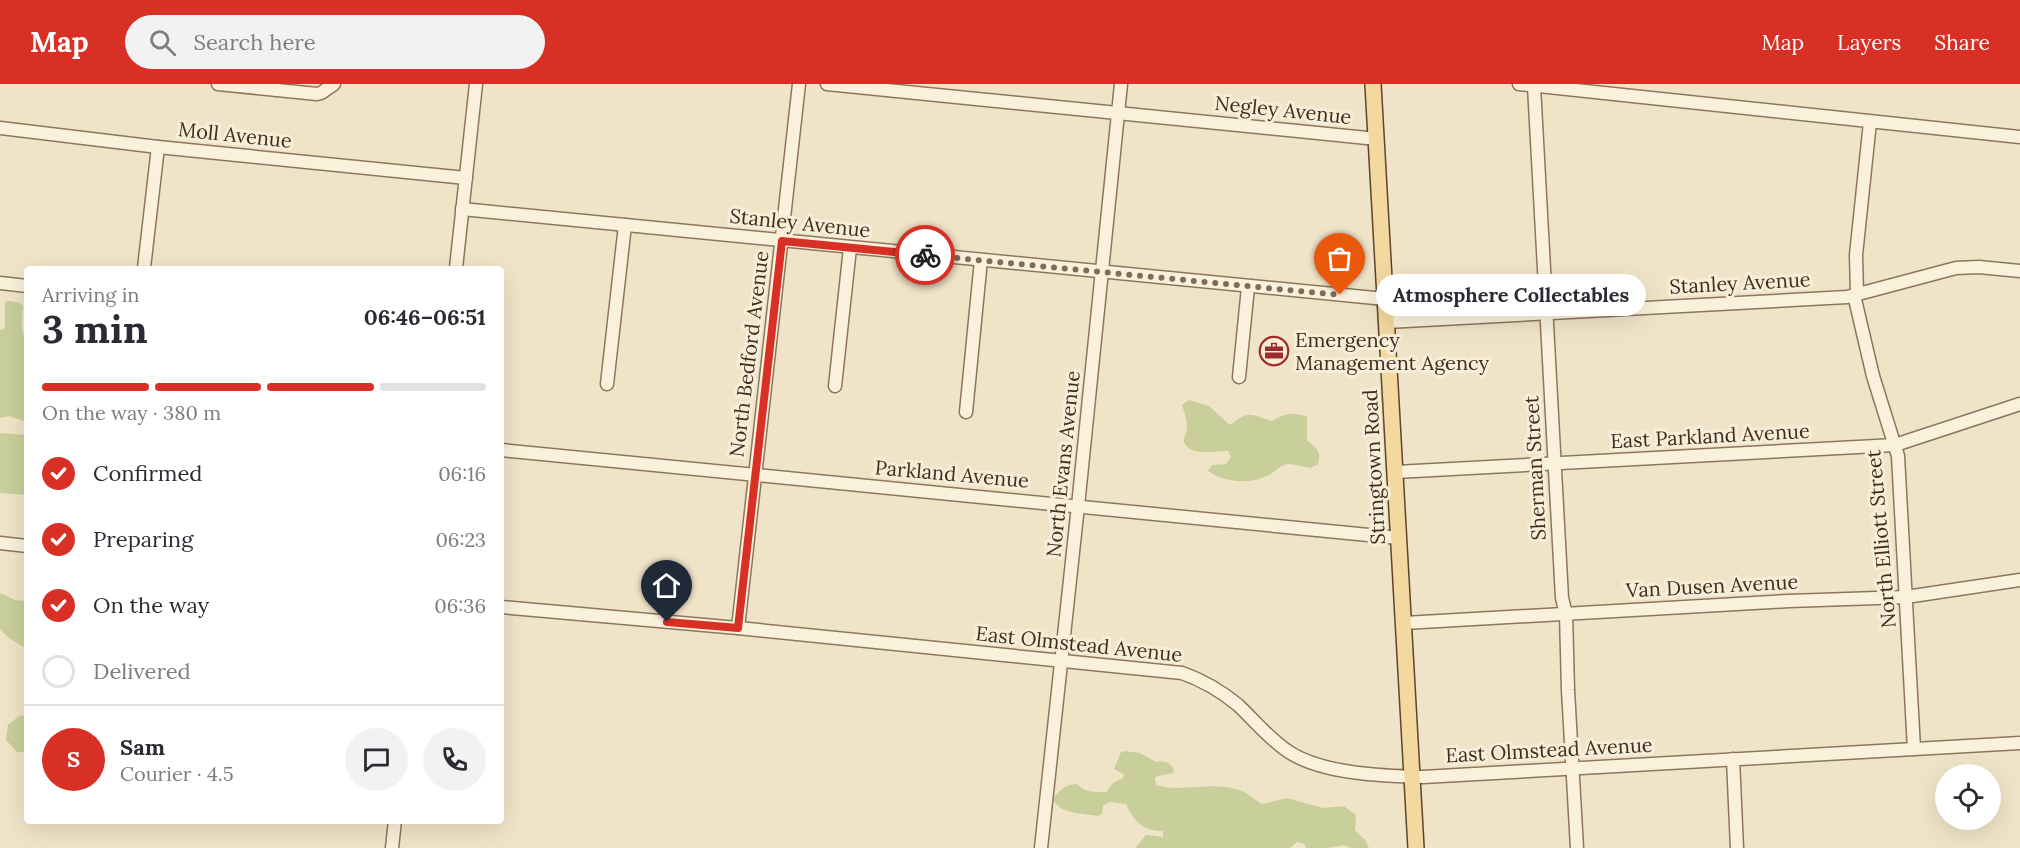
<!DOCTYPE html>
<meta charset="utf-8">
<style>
:root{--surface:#fff;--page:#f2f2f3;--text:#2b2b33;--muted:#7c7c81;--line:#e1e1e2;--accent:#d93025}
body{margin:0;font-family:Lora,serif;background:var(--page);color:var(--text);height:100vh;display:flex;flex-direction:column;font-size:22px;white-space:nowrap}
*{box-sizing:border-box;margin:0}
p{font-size:20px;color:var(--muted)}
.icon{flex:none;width:33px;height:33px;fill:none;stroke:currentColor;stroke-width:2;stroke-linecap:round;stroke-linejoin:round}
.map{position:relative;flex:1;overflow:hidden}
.drawer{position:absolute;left:24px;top:182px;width:480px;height:558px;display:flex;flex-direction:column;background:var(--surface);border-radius:6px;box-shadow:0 6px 24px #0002}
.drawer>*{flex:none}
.buttons{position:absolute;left:1935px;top:680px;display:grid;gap:12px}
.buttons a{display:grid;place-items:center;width:66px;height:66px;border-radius:50%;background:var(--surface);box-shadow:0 6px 24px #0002;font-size:30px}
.pin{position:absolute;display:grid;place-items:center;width:51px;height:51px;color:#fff;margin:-62px -26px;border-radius:50% 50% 50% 0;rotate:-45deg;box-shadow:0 0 6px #0007}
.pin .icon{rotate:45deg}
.courier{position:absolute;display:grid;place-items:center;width:60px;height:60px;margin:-30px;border:4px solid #d93025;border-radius:50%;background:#fff;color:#222;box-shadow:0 2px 8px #0007}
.bubble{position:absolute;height:42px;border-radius:21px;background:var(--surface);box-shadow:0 6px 24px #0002;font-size:20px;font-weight:700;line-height:42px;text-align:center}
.head em{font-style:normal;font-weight:700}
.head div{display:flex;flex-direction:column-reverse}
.head{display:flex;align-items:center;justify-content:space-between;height:102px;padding:0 18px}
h1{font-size:39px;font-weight:700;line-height:45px}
.bar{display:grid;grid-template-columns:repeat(4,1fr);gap:9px 6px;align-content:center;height:72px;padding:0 18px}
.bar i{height:8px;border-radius:4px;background:var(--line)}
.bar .selected{background:var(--accent)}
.bar p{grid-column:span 4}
.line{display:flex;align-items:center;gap:15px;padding:0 18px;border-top:2px solid var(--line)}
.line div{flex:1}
.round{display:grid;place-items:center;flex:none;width:63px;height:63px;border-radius:32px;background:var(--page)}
ol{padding:0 18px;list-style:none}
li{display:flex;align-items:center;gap:18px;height:66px}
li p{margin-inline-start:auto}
li .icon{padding:6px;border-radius:50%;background:var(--accent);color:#fff;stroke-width:4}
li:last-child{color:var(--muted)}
li i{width:33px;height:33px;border:3px solid var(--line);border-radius:50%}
header{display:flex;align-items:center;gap:36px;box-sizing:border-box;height:84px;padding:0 30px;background:var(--accent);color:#fff}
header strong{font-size:28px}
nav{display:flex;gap:33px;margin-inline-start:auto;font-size:21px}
.search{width:420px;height:54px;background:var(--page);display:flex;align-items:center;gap:15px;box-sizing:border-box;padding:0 21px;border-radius:33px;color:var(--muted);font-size:22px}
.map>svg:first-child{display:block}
.green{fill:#c9cf9b}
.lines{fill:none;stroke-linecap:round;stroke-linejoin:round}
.minor-casing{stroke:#8d765c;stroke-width:15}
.major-casing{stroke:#5b4430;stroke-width:18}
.minor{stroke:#faf1dc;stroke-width:12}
.major{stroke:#f3d9a0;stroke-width:15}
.done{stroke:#7c6e5b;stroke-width:6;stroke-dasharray:0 10.8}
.route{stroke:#d93025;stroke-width:8}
.labels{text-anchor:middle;stroke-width:6;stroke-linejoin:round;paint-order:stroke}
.street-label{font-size:20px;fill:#3d2e20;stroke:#f7eed8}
.poi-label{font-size:20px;fill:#3d2e20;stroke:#f7eed8;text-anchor:start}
</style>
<header>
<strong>Map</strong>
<div class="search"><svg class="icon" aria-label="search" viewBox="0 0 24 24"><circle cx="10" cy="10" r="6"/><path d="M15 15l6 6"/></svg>Search here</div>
<nav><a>Map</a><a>Layers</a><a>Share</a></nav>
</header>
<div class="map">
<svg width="2020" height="764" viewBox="0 0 2020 764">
<rect width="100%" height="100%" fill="#f0e4c8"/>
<!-- green -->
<g class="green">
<path d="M9,217l11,2 3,3c-1,13 -4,24 4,35v81l-18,-6 -9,2v-88l5,-2v-26z"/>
<path d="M1189,316l20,6 21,19c19,-15 20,-11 42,-4 12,-7 22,-10 35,-4v23c9,8 15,11 11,24l-7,4c-7,-1 -16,-4 -23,-4 -9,1 -13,9 -21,12 -19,9 -43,6 -59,-5l4,-6 14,-1 5,-7 -3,-6c-11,0 -39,6 -44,-9 -1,-5 3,-9 3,-14 1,-6 -3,-16 -5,-23z"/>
<polygon points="0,349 27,351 27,411 0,409"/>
<polygon points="0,509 15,516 27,517 27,565 9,554 0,545"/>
<polygon points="27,631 27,668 17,668 6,656 8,641 19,632"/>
<path d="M1125,667l15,2 16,9c9,-2 13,0 18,7l-1,4 -18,4 1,8c28,8 58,-5 86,6 7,3 13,9 20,13l25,-6 36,10 21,-2 12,9 -1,15 11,11 3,7h-19l-6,-3 -16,3h-22l-2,-4 -7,-2 -7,6h-155l11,-13 17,2v-6c-20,0 -29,-9 -37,-27l-16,-2 -7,4 -1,8 -4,2c-15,-3 -38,-1 -45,-17 7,-9 12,-15 24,-15 8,9 18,8 29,8l7,-9 10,-5 1,-4 -10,-5 7,-17z"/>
</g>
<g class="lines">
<!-- minor casing -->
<g class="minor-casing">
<g id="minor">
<polyline points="218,0 317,10 321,9 334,0"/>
<polyline points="827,0 1377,55"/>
<polyline points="1519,0 2020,53"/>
<polyline points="1534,2 1562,514 1566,530 1568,606 1577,764"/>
<polyline points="0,44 158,63 466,94"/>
<polyline points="462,125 1385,215"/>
<polyline points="144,184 158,63"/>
<polyline points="456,184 476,0"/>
<polyline points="0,199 27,202"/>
<polyline points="1857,210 1856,171 1870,38"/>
<polyline points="1854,211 1873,292 1898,372 1914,665"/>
<polyline points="1387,238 1847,213 1956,184 1979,183 2020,187"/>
<polyline points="1239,293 1248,203"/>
<polyline points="607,300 625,141"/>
<polyline points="835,302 850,164"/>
<polyline points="966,328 981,176"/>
<polyline points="501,366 1399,454"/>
<polyline points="1396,388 1895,361 2020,320"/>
<polyline points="0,459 27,462"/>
<path d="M501,523l237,21 444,45c20,7 39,18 56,32 17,16 31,34 51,47 34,22 94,24 134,25l597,-34"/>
<polyline points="1404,539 1789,517 1906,513 2020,496"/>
<polyline points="738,544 799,0"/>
<polyline points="1733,675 1737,764"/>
<polyline points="392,764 395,736"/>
<polyline points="1041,764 1078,422 1121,0"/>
</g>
</g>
<!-- major casing -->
<g class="major-casing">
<polyline id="major" points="1373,0 1416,764"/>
</g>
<!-- minor -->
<use href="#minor" class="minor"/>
<!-- major -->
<use href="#major" class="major"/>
</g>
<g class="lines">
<!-- done -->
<polyline class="done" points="925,171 1340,211"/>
<!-- route -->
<polyline class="route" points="667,538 738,544 782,157 925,171"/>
</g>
<!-- icons -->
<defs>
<g id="office-ring" transform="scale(1.5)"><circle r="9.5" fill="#f7eed8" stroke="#9e2a2b" stroke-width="1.5"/><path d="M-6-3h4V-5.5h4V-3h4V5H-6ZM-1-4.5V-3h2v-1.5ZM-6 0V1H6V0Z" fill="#9e2a2b"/></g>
</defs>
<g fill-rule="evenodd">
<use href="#office-ring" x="1274" y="267"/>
</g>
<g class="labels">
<!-- street labels -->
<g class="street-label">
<text transform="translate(1283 26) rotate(6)" y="7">Negley Avenue</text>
<text transform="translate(235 51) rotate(6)" y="7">Moll Avenue</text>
<text transform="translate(800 139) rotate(6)" y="7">Stanley Avenue</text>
<text transform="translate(1740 199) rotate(-3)" y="7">Stanley Avenue</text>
<text transform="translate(749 270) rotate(-83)" y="7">North Bedford Avenue</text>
<text transform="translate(1710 352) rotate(-3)" y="7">East Parkland Avenue</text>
<text transform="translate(1063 380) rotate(-84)" y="7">North Evans Avenue</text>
<text transform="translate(1374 383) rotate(-93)" y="7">Stringtown Road</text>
<text transform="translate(1535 384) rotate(-93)" y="7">Sherman Street</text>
<text transform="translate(952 390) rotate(5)" y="7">Parkland Avenue</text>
<text transform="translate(1881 455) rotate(-95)" y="7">North Elliott Street</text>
<text transform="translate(1712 502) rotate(-3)" y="7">Van Dusen Avenue</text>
<text transform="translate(1079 560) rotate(6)" y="7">East Olmstead Avenue</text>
<text transform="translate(1549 666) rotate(-3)" y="7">East Olmstead Avenue</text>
</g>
<!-- poi labels -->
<g class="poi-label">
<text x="1295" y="263">Emergency<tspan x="1295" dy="23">Management Agency</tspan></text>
</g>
</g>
</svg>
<div class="buttons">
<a><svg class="icon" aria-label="locate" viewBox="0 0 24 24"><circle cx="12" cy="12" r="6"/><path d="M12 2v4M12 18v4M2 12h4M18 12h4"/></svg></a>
</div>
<div class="pin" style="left:1340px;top:211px;background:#ea580c"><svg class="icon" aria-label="bag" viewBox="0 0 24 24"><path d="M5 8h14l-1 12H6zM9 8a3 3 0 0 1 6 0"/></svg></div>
<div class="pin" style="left:667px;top:538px;background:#1f2937"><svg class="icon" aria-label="home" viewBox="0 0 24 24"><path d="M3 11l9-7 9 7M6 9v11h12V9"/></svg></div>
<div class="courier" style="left:925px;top:171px"><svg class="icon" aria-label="bike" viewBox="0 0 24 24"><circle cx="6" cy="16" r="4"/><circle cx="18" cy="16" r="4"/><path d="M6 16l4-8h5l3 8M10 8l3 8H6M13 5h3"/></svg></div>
<div class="bubble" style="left:1376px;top:190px;width:270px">Atmosphere Collectables</div>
<section class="drawer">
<div class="head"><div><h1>3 min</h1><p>Arriving in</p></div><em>06:46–06:51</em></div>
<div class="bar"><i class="selected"></i><i class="selected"></i><i class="selected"></i><i></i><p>On the way · 380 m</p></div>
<ol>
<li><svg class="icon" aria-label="check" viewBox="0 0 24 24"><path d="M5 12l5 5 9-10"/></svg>Confirmed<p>06:16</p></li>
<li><svg class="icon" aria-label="check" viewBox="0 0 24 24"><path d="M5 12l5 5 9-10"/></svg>Preparing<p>06:23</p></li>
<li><svg class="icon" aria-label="check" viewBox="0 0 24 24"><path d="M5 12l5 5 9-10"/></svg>On the way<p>06:36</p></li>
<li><i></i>Delivered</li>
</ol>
<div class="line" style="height:108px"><b class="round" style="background:var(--accent);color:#fff">S</b><div><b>Sam</b><p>Courier · 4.5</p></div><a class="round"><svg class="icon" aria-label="chat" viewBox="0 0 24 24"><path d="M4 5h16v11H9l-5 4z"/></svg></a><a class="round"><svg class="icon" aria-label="phone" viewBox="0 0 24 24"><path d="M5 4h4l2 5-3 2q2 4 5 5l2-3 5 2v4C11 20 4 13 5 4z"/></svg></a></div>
</section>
</div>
